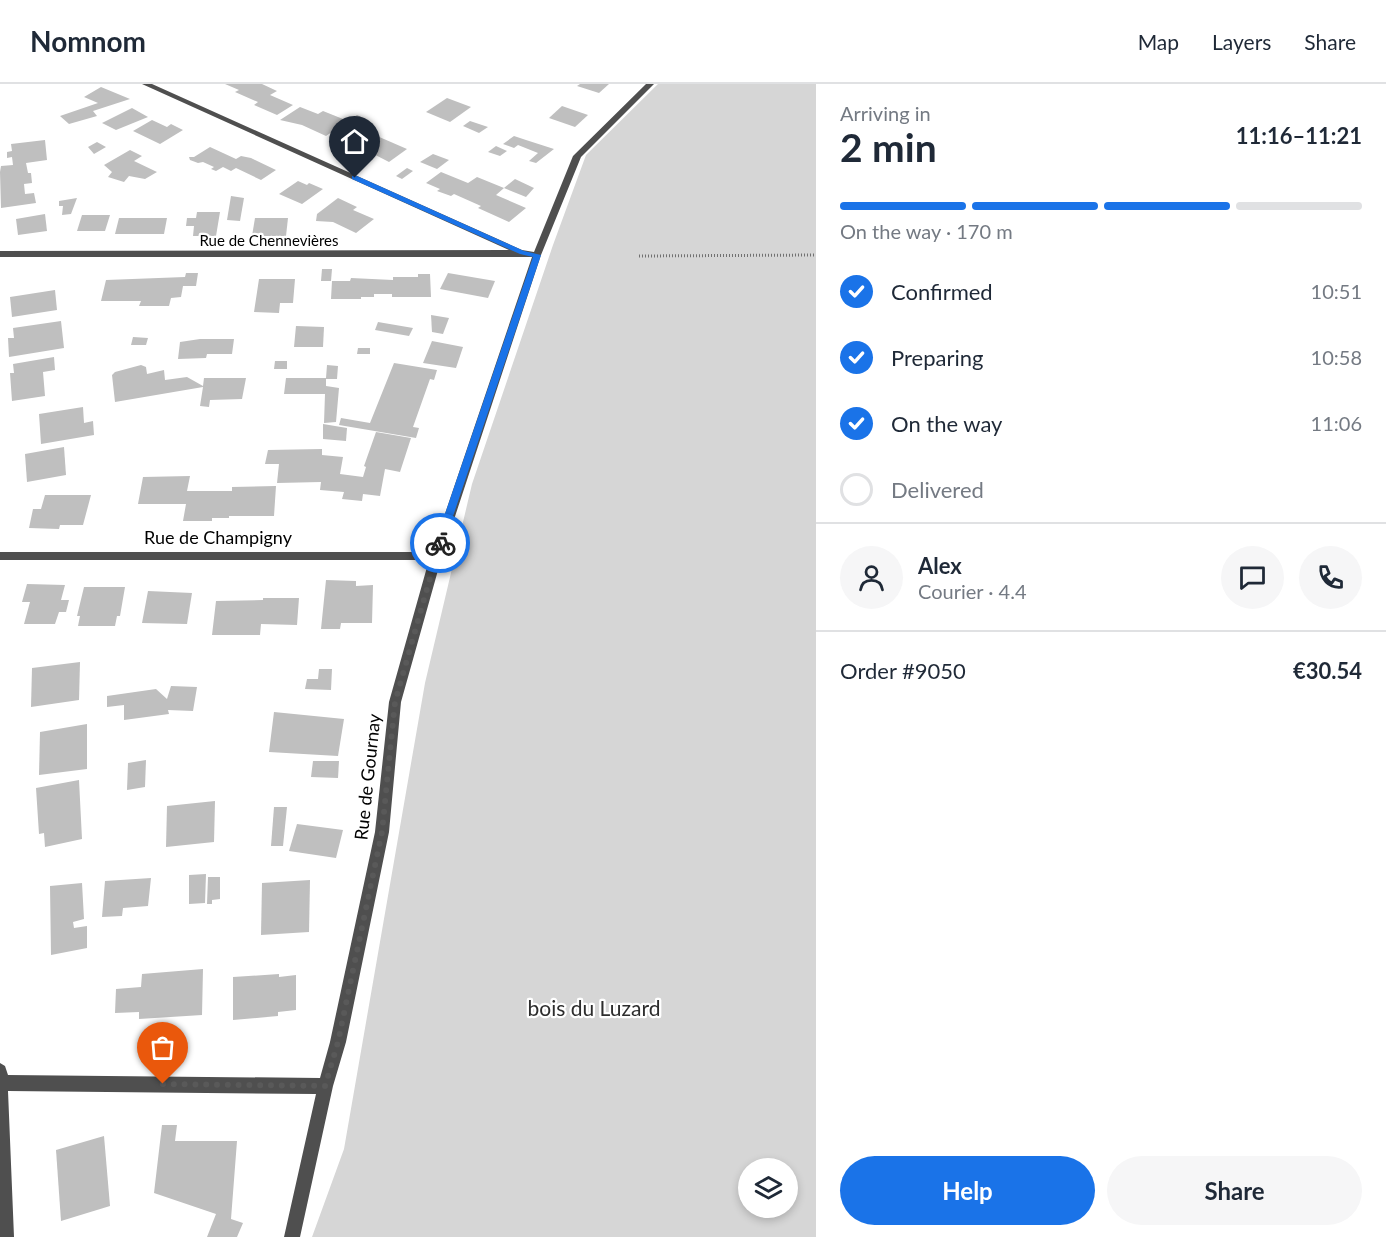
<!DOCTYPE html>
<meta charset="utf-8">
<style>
:root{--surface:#fff;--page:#f6f6f7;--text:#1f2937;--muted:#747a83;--line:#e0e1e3;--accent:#1a73e8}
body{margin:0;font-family:Lato,sans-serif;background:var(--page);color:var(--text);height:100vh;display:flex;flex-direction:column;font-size:22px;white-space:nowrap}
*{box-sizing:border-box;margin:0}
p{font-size:20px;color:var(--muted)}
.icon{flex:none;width:33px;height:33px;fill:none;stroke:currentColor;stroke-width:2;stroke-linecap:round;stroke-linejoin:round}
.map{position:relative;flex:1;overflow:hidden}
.sheet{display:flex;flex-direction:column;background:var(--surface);width:570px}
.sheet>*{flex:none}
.tools{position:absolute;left:738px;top:1074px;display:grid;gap:12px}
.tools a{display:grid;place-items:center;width:60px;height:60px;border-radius:50%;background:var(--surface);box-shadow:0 3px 9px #0003;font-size:30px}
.pin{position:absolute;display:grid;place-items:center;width:51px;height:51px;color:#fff;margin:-62px -26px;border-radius:50% 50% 50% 0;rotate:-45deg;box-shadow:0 0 6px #0007}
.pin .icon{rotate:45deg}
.courier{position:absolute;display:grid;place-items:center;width:60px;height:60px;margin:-30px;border:4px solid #1a73e8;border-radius:50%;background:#fff;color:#222;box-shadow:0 2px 8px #0007}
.summary em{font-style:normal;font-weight:700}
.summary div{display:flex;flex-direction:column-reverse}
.summary{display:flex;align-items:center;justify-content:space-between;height:102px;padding:0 24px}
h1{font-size:39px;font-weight:700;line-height:45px}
.bar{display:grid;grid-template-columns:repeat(4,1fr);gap:9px 6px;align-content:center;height:72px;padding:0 24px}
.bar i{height:8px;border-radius:4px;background:var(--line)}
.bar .active{background:var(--accent)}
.bar p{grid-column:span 4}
.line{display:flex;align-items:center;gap:15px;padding:0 24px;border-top:2px solid var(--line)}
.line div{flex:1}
.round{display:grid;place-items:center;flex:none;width:63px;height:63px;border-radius:32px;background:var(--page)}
ol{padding:0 24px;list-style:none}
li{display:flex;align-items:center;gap:18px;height:66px}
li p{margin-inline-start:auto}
li .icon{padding:6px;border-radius:50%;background:var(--accent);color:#fff;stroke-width:4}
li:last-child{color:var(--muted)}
li i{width:33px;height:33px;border:3px solid var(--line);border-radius:50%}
.cta{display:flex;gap:12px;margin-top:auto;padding:12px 24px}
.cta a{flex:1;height:69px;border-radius:36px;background:var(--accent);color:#fff;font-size:24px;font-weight:700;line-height:69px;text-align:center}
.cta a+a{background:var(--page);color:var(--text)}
header{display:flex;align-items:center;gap:36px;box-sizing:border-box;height:84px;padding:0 30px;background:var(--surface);border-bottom:2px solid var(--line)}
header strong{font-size:28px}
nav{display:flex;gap:33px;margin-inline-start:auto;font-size:21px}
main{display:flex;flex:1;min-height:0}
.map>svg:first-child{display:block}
.green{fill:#d6d6d6;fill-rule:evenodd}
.building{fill:#bfbfbf}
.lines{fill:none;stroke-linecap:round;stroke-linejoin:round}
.path{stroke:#717171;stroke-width:3;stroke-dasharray:1 2;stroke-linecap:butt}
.street{fill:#4f4f4f;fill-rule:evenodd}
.route{fill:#1a73e8}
.done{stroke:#595959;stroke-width:6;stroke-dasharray:0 10.8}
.labels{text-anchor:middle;stroke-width:4.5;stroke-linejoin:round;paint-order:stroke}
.far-street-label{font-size:15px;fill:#000;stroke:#fff}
.street-label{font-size:18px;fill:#000;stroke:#fff}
.near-park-label{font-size:21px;fill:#2d2d2d;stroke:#fff}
</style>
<header>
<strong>Nomnom</strong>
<nav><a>Map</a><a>Layers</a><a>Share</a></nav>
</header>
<main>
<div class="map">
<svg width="816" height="1153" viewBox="0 0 816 1153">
<rect width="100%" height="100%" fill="#fff"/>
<!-- green -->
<path class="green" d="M658,0h158v1153h-504l32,-88 81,-466 47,-199 81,-239 33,-90zM748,1084h40v40h-40z"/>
<!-- building -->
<g class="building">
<polygon points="225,0 262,0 277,7 270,11 293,21 277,31 254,21 258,18 235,8 239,6"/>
<polygon points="580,0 609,0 599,9 577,2"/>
<polygon points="101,3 130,15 93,27 97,32 69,40 60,32 98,19 84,13"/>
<polygon points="447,14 471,23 450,38 426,28"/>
<polygon points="562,22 588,31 575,43 549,34"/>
<polygon points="300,23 318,30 323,27 348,37 326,52 302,41 280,36"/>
<polygon points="132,24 148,33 116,46 102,39"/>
<polygon points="357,31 366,35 356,41 347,38"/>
<polygon points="152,36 167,43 171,40 183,46 160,60 133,47"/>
<polygon points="470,37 488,43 479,49 463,42"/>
<polygon points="356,41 372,48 348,65 331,58"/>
<polygon points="377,52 407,65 389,78 360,63"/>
<polygon points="514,52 526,56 554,65 536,79 529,77 538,69 518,61 514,64 503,60"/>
<polygon points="45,56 47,76 26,79 28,89 22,89 31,89 32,99 24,100 25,110 34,109 36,119 1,124 0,88 1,82 13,81 12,73 7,74 7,68 12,67 11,60"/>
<polygon points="97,58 106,63 94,70 88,63"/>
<polygon points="496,62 507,67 500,72 488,68"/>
<polygon points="210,63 236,75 241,72 251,74 276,86 261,96 236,84 231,87 223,83 216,87 211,85 214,83 203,78 198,79 190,76 189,73 194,73"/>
<polygon points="130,66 142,72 134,77 157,88 145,95 129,92 124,98 108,93 112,88 104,81"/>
<polygon points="433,70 449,76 437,85 420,78"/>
<polygon points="407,84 413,87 402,95 396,92"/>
<polygon points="441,88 468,99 477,93 504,104 496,111 526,124 509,138 478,124 481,122 454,110 451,112 437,107 440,105 426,99"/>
<polygon points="515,95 534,104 526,113 504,104"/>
<polygon points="298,97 307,101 309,99 323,105 302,120 279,110"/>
<polygon points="231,112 244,114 240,137 227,136"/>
<polygon points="77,114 71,130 62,131 63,122 59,122 59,117"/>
<polygon points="338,114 357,123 353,126 374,135 356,149 333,138 316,137 317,130"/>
<polygon points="197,128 220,128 216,152 193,152 194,142 186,142 187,134 196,134"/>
<polygon points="45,130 47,147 18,151 16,135"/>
<polygon points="82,131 110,131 105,147 77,147"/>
<polygon points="119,134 167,134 164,150 115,150"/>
<polygon points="255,134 288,134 286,152 252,152"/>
<polygon points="322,185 332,185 331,197 321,197"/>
<polygon points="186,189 198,189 196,202 183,202 181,213 171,214 169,222 139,222 141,217 101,217 106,196 185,193"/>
<polygon points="448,189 495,197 488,214 440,205"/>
<polygon points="418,190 430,190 431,213 392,213 392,210 374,210 374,213 361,213 361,215 331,215 332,197 350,197 351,194 393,196 393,193 418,193"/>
<polygon points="259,195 295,195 293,219 280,219 279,229 254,228"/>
<polygon points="55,206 57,226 12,233 10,213"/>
<polygon points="431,231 449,234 443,250 432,248"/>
<polygon points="61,237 64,264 9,273 8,254 14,254 13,244"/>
<polygon points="378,238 413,244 409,252 375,246"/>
<polygon points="296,242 324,243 323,263 294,263"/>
<polygon points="133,253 148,254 146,261 131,261"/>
<polygon points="200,255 234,255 232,270 207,270 206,274 178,275 180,258"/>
<polygon points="432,257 463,263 456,284 423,279"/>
<polygon points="358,264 370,264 370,270 357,270"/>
<polygon points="54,273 55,286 43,288 45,312 12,317 10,289 14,289 13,280"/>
<polygon points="275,277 287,277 287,285 274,285"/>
<polygon points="394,279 437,286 434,296 430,295 413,343 419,344 416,354 339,341 341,334 370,339"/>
<polygon points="141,281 146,283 147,290 164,286 165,296 187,293 203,302 204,294 246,294 242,315 210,316 209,323 200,322 203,303 115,318 112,291 115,288"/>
<polygon points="327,281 338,282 337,295 326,295 326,302 339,304 336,338 324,339 325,310 284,310 286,294 326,294"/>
<polygon points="83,323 84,339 93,337 94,351 41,360 39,330"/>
<polygon points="323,340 347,344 346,357 323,355"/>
<polygon points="376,348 411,354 400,388 385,385 380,412 363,410 362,417 342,415 344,408 320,406 321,398 277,399 279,380 265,380 268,366 322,365 322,371 343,373 340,390 363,393 366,383 364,382"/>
<polygon points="64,363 66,391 27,398 25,370"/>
<polygon points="190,392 187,407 232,407 232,403 276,402 274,432 229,432 229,434 212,434 212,437 183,437 186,420 138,420 143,393"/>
<polygon points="45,411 91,411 83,441 60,441 59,445 29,444 33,425 41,425"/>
<polygon points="326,496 356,497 356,502 373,501 372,539 341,539 340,545 321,545"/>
<polygon points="27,500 65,501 61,516 69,516 66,528 59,528 55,540 24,540 30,518 22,518"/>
<polygon points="84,503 125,503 120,532 117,532 115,542 78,542 80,532 77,532"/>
<polygon points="148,507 192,509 187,540 142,539"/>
<polygon points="263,514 299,514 297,541 261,540 260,551 212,551 216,517 263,516"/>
<polygon points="80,578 79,616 31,623 32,584"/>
<polygon points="319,585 332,585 331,606 305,605 307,595 318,595"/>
<polygon points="171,602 197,603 193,627 168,626 169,630 124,636 124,621 107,623 107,612 156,605 167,615"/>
<polygon points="274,628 344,635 338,672 269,668"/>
<polygon points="87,640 87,685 39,691 40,648"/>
<polygon points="146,676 145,703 127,706 128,679"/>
<polygon points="313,677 339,677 338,694 311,693"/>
<polygon points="79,696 82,755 45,763 44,749 39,750 36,704"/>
<polygon points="215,717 214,758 166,763 167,722"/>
<polygon points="274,723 287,723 283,762 271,762"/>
<polygon points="297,740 343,746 336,774 289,767"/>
<polygon points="206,790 205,819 189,820 189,791"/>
<polygon points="208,793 220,793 220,815 212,816 212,820 207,820"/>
<polygon points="151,794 148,822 123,824 122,832 102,833 105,797"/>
<polygon points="310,796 309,848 261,851 262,799"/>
<polygon points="82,799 84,835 73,838 74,844 87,842 87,864 51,871 50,802"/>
<polygon points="203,885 202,931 139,935 139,928 115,929 116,905 141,903 142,890"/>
<polygon points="279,890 279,893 296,891 296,926 278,928 278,932 233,936 233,893"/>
<polygon points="162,1041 177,1041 175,1057 237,1057 231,1135 243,1139 237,1153 207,1153 216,1130 154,1109"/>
<polygon points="104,1052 110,1122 61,1137 56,1066"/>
</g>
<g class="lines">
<!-- path -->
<polyline class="path" points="639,172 816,171"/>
<!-- street -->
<polygon class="street" points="142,0 152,0 522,166 534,168 573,72 646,0 654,0 581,73 541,171 442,472 401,618 389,748 346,958 333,1002 300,1153 284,1153 316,1010 8,1007 14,1153 0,1153 0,979 5,982 8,991 320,994 330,958 375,748 389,618 429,476 0,476 0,468 432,468 532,173 0,173 0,167 509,166"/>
</g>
<!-- route -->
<polygon class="route" points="352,92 357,92 524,167 541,171 444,459 440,463 435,459 533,173 520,170 352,95"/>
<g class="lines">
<!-- done -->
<polyline class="done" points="163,1000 325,1002 338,958 382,748 395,618 440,459"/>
</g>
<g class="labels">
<!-- far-street labels -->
<g class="far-street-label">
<text x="269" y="162">Rue de Chennevières</text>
</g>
<!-- street labels -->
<g class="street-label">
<text x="218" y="460">Rue de Champigny</text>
<text transform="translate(368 693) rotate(-84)" y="6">Rue de Gournay</text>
</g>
<!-- near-park labels -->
<g class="near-park-label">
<text x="594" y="932">bois du Luzard</text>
</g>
</g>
</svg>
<div class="tools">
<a><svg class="icon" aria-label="layers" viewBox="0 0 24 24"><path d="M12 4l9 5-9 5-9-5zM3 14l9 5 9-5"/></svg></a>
</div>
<div class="pin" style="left:163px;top:1000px;background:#ea580c"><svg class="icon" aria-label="bag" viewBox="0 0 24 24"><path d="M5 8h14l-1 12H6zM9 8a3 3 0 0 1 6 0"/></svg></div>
<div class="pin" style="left:355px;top:94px;background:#1f2937"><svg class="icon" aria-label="home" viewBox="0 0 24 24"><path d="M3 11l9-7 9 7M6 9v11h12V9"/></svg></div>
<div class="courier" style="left:440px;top:459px"><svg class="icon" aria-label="bike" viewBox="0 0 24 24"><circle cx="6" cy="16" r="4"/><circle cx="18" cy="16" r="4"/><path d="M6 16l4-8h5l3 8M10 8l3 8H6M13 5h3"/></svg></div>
</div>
<section class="sheet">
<div class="summary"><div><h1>2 min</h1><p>Arriving in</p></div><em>11:16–11:21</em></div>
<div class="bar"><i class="active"></i><i class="active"></i><i class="active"></i><i></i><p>On the way · 170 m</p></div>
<ol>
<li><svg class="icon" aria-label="check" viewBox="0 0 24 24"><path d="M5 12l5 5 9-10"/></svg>Confirmed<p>10:51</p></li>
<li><svg class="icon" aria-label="check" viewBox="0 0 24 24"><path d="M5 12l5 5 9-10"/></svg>Preparing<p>10:58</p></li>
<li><svg class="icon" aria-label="check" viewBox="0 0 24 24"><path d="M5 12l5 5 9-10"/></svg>On the way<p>11:06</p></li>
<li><i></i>Delivered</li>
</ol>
<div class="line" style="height:108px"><a class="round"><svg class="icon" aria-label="person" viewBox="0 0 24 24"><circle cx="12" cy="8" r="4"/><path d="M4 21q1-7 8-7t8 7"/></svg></a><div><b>Alex</b><p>Courier · 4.4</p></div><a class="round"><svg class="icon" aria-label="chat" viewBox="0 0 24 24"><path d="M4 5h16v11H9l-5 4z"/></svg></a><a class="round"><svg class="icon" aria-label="phone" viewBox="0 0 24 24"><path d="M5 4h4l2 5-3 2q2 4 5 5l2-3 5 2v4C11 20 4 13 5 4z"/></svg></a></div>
<div class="line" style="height:78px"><div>Order #9050</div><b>€30.54</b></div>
<div class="cta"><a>Help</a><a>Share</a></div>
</section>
</main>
